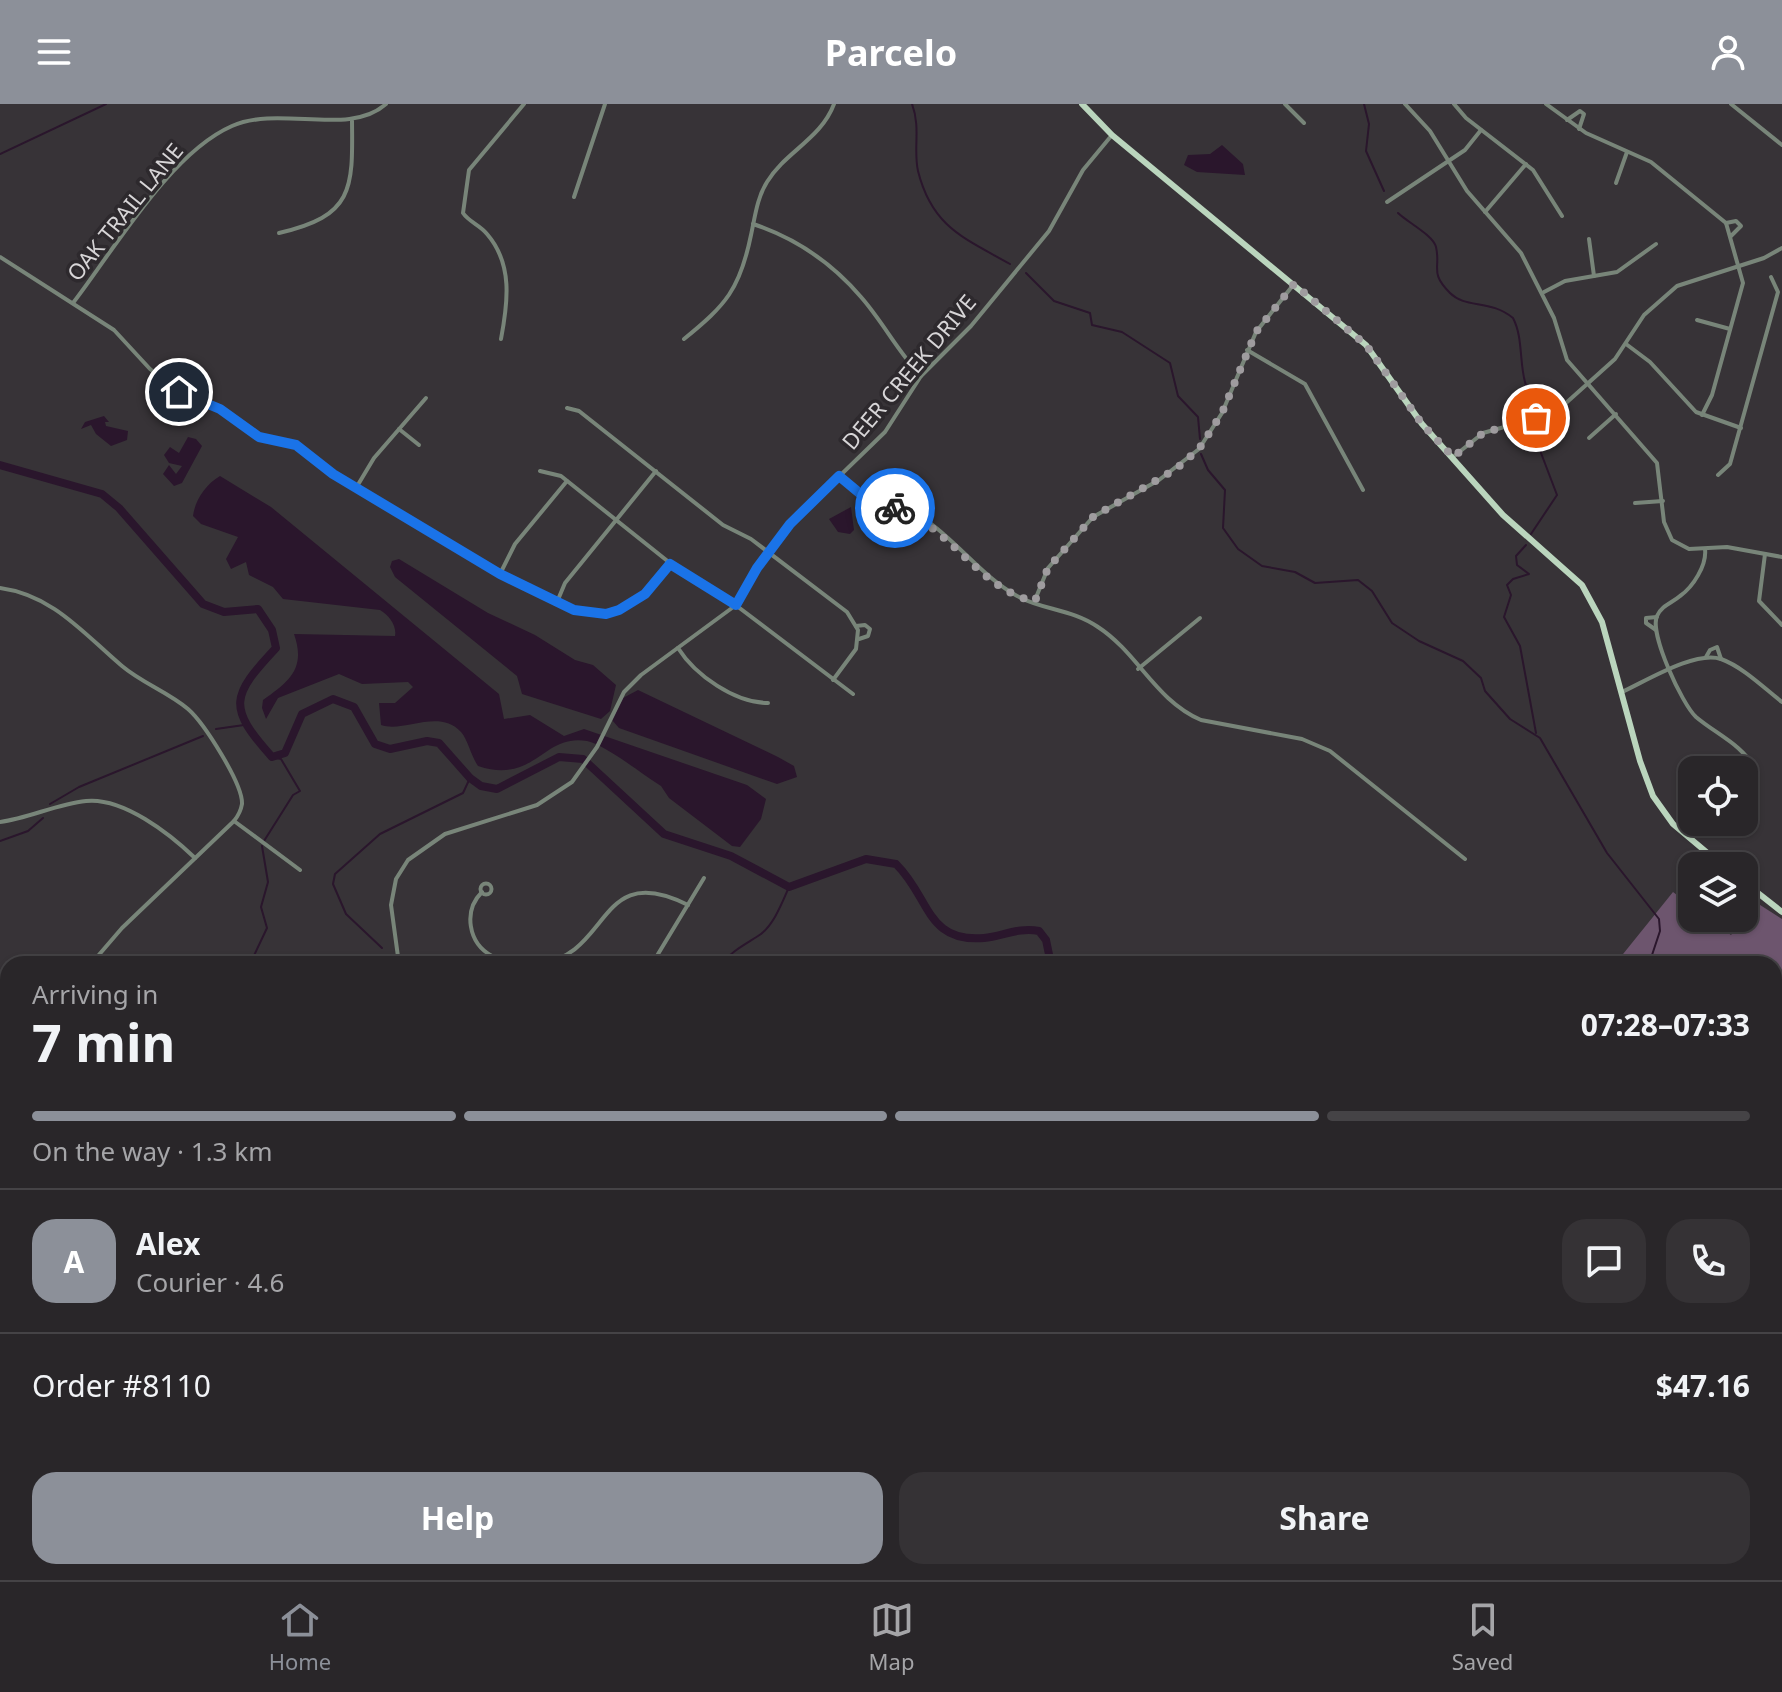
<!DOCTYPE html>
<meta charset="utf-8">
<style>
:root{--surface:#292629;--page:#353235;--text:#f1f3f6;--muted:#a5a5a8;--line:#454346;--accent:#8c9099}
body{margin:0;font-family:"Noto Sans",sans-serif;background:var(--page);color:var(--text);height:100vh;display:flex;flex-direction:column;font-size:30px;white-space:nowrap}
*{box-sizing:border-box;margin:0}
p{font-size:26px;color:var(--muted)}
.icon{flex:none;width:44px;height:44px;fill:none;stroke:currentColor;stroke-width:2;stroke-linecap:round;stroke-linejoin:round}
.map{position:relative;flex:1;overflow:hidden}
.drawer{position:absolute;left:0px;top:852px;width:1782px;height:624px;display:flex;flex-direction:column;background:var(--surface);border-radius:24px 24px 0 0;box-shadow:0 2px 6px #0004,0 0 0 2px var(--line)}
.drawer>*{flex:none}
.fabs{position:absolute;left:1678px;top:652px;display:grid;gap:16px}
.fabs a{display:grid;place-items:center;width:80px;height:80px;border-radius:16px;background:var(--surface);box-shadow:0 2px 6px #0004,0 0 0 2px var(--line);font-size:40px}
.pin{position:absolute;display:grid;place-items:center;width:68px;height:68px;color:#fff;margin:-34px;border:4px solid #fff;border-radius:50%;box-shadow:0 2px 8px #0007}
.courier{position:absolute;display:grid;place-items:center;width:80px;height:80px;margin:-40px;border:6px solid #1a73e8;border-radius:50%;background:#fff;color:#222;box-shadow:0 2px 10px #0007}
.head em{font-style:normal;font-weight:700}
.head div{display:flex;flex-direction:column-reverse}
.head{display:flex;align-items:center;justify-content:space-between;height:136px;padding:0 32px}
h1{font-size:52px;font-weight:700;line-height:60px}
.bar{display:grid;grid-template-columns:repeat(4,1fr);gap:12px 8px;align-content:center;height:96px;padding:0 32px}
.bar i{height:10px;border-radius:6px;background:var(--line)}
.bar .on{background:var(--accent)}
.bar p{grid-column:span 4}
.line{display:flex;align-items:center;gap:20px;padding:0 32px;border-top:2px solid var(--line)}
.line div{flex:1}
.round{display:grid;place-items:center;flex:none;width:84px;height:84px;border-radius:24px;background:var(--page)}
.primary-button{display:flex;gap:16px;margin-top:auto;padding:16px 32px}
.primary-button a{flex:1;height:92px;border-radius:24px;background:var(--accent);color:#fff;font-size:32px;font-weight:700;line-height:92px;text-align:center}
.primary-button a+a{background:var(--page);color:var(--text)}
header{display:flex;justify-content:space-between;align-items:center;height:104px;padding:0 32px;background:var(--accent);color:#fff;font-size:36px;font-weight:700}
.tabs{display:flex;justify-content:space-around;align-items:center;height:112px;border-top:2px solid var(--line);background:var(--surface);font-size:22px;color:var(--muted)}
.tabs a{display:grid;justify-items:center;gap:4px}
.tabs .on{color:var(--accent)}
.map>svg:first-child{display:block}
.green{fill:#6d556e}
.water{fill:#2a162c}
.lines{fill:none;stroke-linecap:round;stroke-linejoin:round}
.stream{stroke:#2a162c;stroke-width:2}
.river{stroke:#2a162c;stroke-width:8}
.minor{stroke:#788579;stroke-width:4}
.major{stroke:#bad5bd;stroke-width:6}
.rail-casing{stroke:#b0aeb0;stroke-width:5}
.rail{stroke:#2d292d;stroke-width:2;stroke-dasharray:6;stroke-linecap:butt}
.done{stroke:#9f9c9f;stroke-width:8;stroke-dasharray:0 14.4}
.route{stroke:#1a73e8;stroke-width:10}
.labels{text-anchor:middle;stroke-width:7;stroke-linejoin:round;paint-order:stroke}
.street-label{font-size:22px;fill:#d7d5d7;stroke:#2d292d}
</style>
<header><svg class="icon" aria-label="menu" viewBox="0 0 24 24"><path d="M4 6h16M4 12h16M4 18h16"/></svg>Parcelo<svg class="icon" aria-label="person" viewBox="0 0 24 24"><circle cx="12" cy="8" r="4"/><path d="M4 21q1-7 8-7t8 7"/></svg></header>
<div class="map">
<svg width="1782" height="1476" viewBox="0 0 1782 1476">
<rect width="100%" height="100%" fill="#373337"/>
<!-- green -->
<polygon class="green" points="1673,788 1692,802 1692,814 1708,814 1731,831 1757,799 1782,815 1782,1062 1774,1063 1774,860 1615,860"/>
<!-- water -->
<g class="water">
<polygon points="1222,41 1243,60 1245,71 1197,68 1184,61 1188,51 1210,50"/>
<polygon points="104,312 109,318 105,318 106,322 128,327 127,336 111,342 96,330 91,321 81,325 85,318"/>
<polygon points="188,333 196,335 202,342 182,379 174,382 163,370 169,361 176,370 182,362 169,359 164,351 170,343 179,349"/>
<path d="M220,372l51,31 228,187 5,25 26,-4 34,21 20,-7 163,56 19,14 -5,20 -21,28 -8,-1 -63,-48 -8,-12c-18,-11 -55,-41 -74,-45 -44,-8 -52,44 -109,25 -7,-10 -10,-26 -17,-34 -22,-24 -57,1 -80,-7l-2,-22h16l18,-16 -5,-5 -46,2 -23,-10 -61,24 -12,21 -4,-11 1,-8c27,-19 43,-32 31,-66l101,2c2,-10 -6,-21 -15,-26l-97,-11 -10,-12 -24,-12 -3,-13 -15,7 -5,-10 12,-22 -37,-13 -8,-8c2,-16 13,-32 27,-40z"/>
<polygon points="851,403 854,426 850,430 838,428 829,415"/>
<polygon points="399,455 488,509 535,531 575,556 593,561 616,581 610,607 601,615 522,590 517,572 395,473 390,463 392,457"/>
<polygon points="638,586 778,653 794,662 797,673 777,680 619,624 612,616 623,594"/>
</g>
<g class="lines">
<!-- stream -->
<g class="stream">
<path d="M912,0c9,24 1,45 6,67 14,56 46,67 92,93"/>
<polyline points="1364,0 1369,20 1366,47 1384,87"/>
<polyline points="0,50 106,0"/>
<path d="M1398,109c9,9 35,22 38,34 5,21 -7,25 14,46 16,16 40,6 63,25 14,27 1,62 25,88"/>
<polyline points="1026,169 1054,197 1090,209 1092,221 1122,228 1170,259 1178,292 1198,313 1200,335"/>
<polyline points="1201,350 1208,366 1225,386 1223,424 1238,445 1262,462 1295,468 1315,479 1358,476 1372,487 1392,519 1419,537 1463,557 1481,574 1485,587 1510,615 1540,634 1607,749 1659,815 1660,827 1649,860"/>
<polyline points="1531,430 1557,391 1541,349 1543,324"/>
<polyline points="1526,441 1516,452 1517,461 1529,470 1513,475 1507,481 1511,491 1504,513 1520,542 1536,629"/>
<polyline points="216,625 244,621"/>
<polyline points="50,700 79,683 203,632"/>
<polyline points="0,737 28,727 43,714"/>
<polyline points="264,737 293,691 300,687 281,655 272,653"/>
<polyline points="382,844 346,810 333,780 335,770 380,730 463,689 470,674"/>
<polyline points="250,860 267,824 261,803 268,778 262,742"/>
<path d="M721,860c11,-13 23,-19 37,-28 15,-9 24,-33 31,-49"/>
<polyline points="1774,1047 1782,1055"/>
<polyline points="0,1142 8,1134"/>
<polyline points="1640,1468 1641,1476"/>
<polyline points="1187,1476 1214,1468"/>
<polyline points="1317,1476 1323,1468"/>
</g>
<!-- river -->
<g class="river">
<path d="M0,361l102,29 17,14 84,96 21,8 34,-3 14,21 4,18c-45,48 -49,59 -4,109l13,-4 17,-39 31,-15 21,8 21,37 15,5 37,-8 12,2 31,35 11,8 16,3 62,-32 24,2 81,75 67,22 58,31 77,-28 30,5c34,33 30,79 88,74 19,-2 35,-11 55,-7l7,9 5,24"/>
<polyline points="1774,1073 1782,1072"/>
</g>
<!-- minor -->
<g class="minor">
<polyline points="1285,0 1304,19"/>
<polyline points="1405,0 1430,27 1467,87 1521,149 1554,214 1567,256 1657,359 1664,418 1672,436 1689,445 1727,443 1782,453"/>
<polyline points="1454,0 1466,14 1533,66 1562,112"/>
<polyline points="1546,0 1586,29 1651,58 1726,119 1743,179 1712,291 1702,311"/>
<polyline points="1731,0 1782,41"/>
<polyline points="1567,16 1580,7 1584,10 1579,25"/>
<polyline points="1616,79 1627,48"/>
<polyline points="574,93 605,0"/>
<polyline points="1387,98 1465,46 1481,26"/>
<polyline points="1485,108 1526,60"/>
<polyline points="1726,119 1736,117 1741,122 1731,132"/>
<path d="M753,120c42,14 79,39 108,73 22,25 37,55 60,79"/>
<path d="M279,129c74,-17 74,-43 73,-112"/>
<polyline points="1589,135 1594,172"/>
<polyline points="0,153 114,226 150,265 179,288 220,305 259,333 296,341 333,370 500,470 574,506 589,510 619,506 645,490 670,460"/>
<polyline points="1544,188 1565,177 1617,168 1656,140"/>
<path d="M73,199c41,-53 97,-150 159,-177 48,-21 117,11 154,-22"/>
<polyline points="1697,216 1730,225"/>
<path d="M501,235c7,-37 12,-75 -14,-105 -7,-9 -18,-12 -24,-21l6,-43 55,-66"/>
<path d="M684,235c42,-34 56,-50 67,-104 4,-18 6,-37 16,-53 18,-30 54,-43 67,-78"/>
<polyline points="1626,240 1650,258 1696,308 1741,324"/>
<polyline points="1247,246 1305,280 1363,386"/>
<polyline points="567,304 579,307 723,421 751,435 847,508 858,526 856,545 833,576"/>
<polyline points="399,325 419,341"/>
<polyline points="1589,334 1616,310"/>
<polyline points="1453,353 1483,329 1536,314 1566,299 1615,255 1644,211 1677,182 1764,154 1782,144"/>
<polyline points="540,367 561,372 685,471 721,490 853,590"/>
<polyline points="1718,371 1730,360 1778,188 1771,173"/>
<path d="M839,372c31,30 62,25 91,47 31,23 54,55 89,74 24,13 53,12 79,30 40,26 57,73 103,93l101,19 28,12 135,108"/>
<polyline points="356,384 374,354 426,294"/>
<polyline points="1635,399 1663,397"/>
<path d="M1705,445c2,16 -12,38 -25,47 -8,7 -18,9 -23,20 -8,17 25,88 39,101 20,17 47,28 59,52"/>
<polyline points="1765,450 1759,497 1782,521"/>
<polyline points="500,470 515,440 567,377"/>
<path d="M0,484c53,7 84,46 122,78 20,17 46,26 66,43 16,14 55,75 54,95 -1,6 -4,12 -8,17l-112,107 -31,36"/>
<polyline points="1035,496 1048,464 1093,413 1159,376 1199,345 1222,309 1256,228 1294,180"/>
<polyline points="557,498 565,479 656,367"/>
<polyline points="856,522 865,521 870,525 868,532 859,535"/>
<polyline points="1656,526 1646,519 1646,514 1657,513"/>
<path d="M678,544c17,27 57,55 90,55"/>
<polyline points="1706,553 1710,546 1717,543 1721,555"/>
<polyline points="1138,565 1200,514"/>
<path d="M1622,588c24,-11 74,-42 99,-33 22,8 43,29 61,43"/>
<polyline points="234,717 300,766"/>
<path d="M0,718c29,-4 57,-18 86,-21 37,-4 84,33 109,57"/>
<circle cx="486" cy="785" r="5.5"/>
<path d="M482,788c-19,19 -14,51 10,64 13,7 29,7 43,8"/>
<polyline points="399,860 391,801 396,775 408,756 445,730 537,701 572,678 597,643 624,588 641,571 736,501 757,464 790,420 885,328 921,272 971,222 1049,127 1083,66 1112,31"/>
<path d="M538,860c74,-8 58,-105 150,-59"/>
<polyline points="652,860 704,774"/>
<polyline points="0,1047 8,1040"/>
<polyline points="1774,1180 1782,1177"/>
<polyline points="1774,1378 1782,1385"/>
<polyline points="1774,1444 1782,1441"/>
<polyline points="419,1468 443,1476"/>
<polyline points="587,1468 589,1476"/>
<polyline points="706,1468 726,1476"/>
<polyline points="163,1476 168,1468"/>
<polyline points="359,1476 362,1468"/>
<polyline points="487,1476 492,1468"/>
<polyline points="570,1476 578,1468"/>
<polyline points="675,1476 678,1468"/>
<polyline points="850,1476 852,1468"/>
<polyline points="992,1476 998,1468"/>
<polyline points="1406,1476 1413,1468"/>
<polyline points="1483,1476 1489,1468"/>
<polyline points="1559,1476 1562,1468"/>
</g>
<!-- major -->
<g class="major">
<polyline points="1082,0 1112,31 1366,241 1422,320 1503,411 1582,481 1602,518 1640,657 1653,692 1673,720 1723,762"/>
<polyline points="1744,778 1782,808"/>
</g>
<!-- rail casing -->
<g class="rail-casing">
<g id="rail">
<polyline points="0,1396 8,1400"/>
<polyline points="126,1468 139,1476"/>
</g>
</g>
<!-- rail -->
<use href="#rail" class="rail"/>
</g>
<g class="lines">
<!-- done -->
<path class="done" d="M895,404c54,16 86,84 140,93l13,-33 45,-51 83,-48 23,-20 23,-36 34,-81 38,-48 72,61 56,79 31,33 30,-24 53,-15"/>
<!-- route -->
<polyline class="route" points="179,288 220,305 259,333 296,341 333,370 500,470 574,506 606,510 619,506 645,490 670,460 736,501 757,464 790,420 839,372 863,392 895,404"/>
</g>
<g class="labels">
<!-- street labels -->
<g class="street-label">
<text transform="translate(125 108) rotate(-51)" y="8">OAK TRAIL LANE</text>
<text transform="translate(909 268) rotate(-50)" y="8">DEER CREEK DRIVE</text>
</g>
</g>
</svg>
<div class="fabs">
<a><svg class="icon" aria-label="locate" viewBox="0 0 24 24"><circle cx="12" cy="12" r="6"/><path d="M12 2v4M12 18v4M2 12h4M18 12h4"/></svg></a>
<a><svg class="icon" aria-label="layers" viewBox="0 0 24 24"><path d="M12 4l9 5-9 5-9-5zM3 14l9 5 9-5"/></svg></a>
</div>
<div class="pin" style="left:1536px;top:314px;background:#ea580c"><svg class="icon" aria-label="bag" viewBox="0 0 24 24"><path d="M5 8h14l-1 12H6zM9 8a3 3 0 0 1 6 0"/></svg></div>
<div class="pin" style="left:179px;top:288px;background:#1f2937"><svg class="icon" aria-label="home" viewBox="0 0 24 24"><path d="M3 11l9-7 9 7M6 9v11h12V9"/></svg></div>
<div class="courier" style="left:895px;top:404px"><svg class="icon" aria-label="bike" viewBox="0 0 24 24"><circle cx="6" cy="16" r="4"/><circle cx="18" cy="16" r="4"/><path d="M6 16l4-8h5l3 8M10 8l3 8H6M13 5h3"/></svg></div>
<section class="drawer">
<div class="head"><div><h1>7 min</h1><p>Arriving in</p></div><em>07:28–07:33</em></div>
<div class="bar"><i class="on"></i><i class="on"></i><i class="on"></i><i></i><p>On the way · 1.3 km</p></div>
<div class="line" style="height:144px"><b class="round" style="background:var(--accent);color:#fff">A</b><div><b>Alex</b><p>Courier · 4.6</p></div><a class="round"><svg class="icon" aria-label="chat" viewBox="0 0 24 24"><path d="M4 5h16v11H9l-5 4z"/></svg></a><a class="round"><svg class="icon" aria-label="phone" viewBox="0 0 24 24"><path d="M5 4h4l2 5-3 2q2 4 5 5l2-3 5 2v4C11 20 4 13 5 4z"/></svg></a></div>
<div class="line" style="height:104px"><div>Order #8110</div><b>$47.16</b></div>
<div class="primary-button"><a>Help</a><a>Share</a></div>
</section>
</div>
<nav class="tabs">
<a class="on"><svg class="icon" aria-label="home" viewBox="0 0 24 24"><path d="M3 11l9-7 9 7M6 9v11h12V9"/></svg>Home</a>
<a><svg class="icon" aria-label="map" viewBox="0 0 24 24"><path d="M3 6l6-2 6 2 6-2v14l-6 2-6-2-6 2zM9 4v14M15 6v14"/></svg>Map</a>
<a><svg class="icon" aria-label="saved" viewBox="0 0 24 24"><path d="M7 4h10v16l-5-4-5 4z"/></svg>Saved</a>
</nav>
